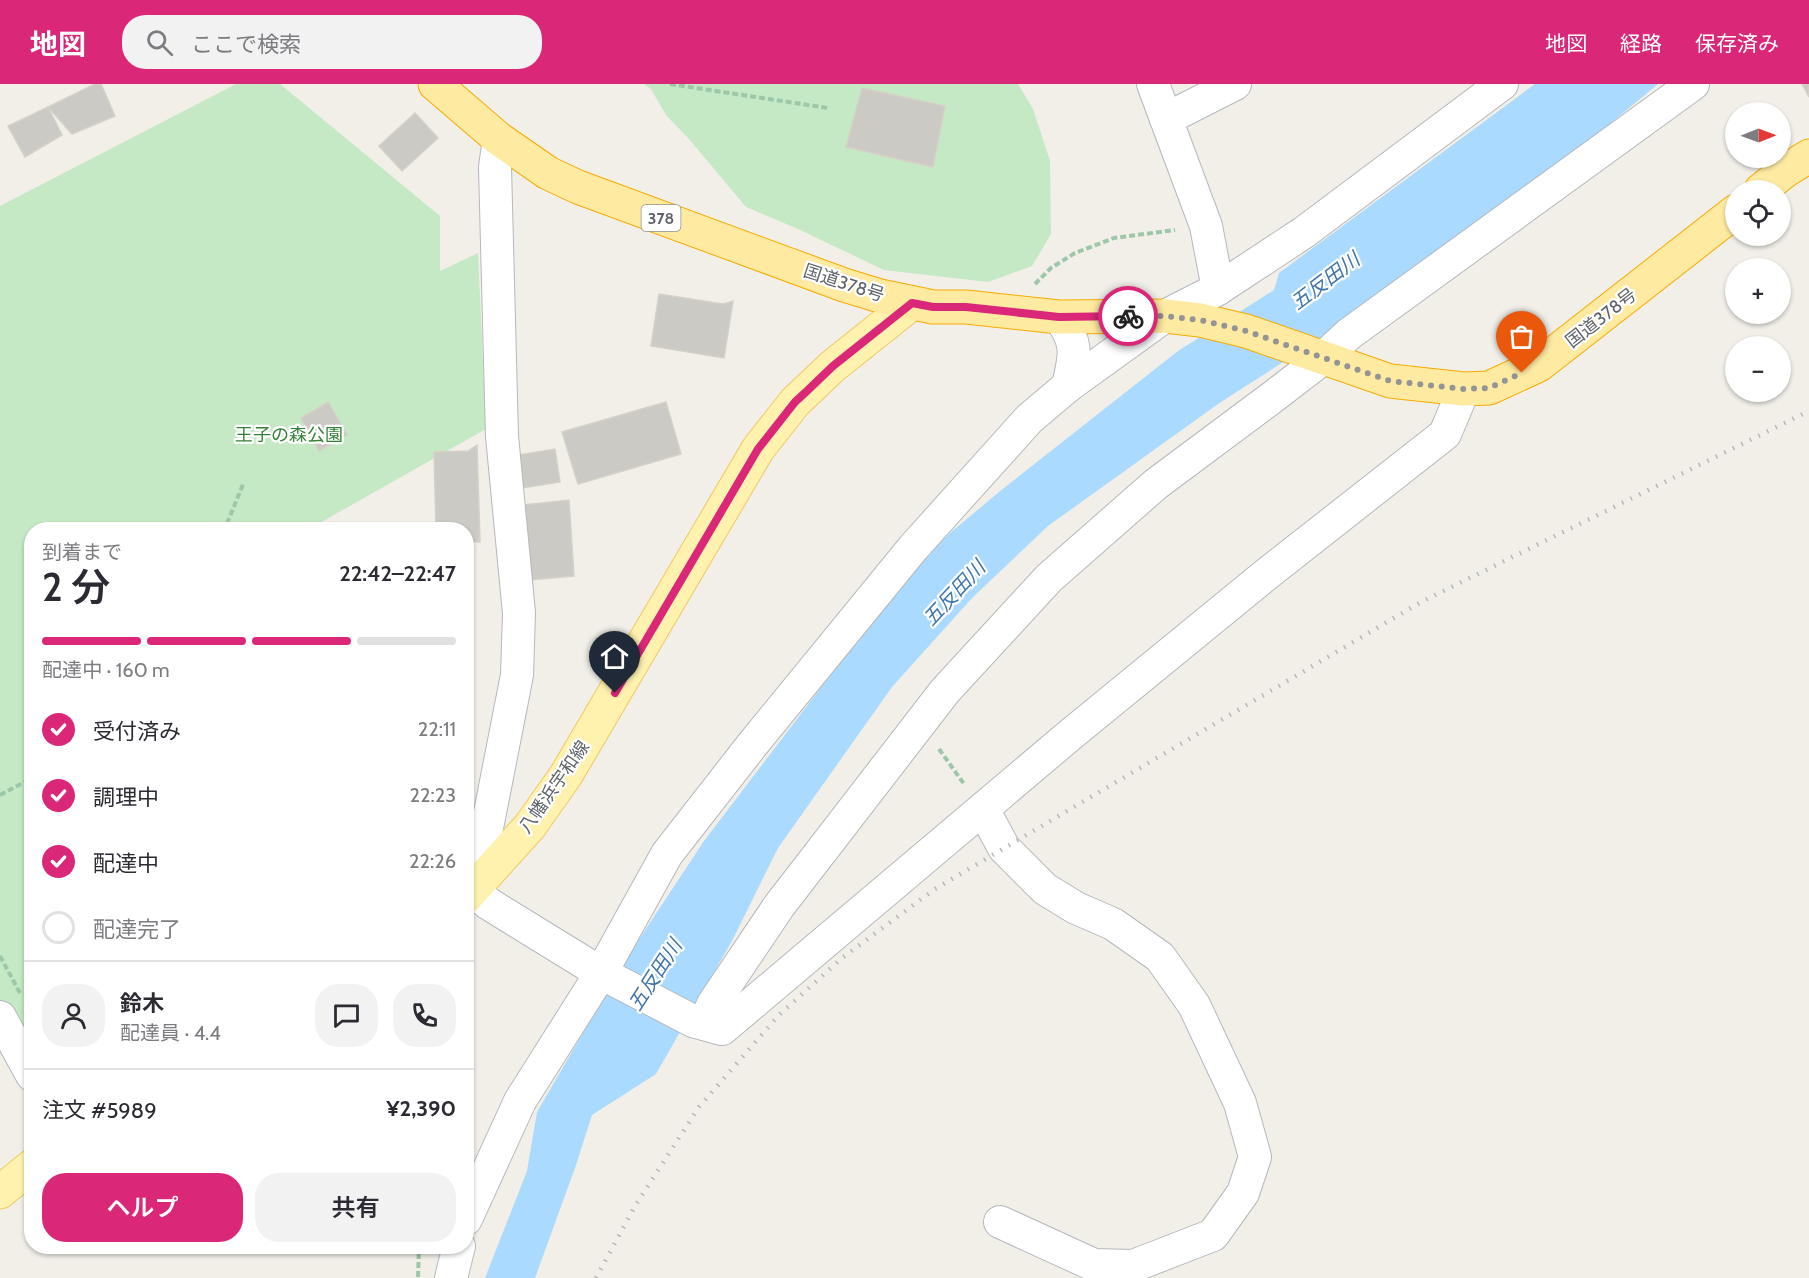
<!DOCTYPE html>
<html lang="ja">
<meta charset="utf-8">
<style>
:root{--surface:#fff;--page:#f2f2f3;--text:#2b2b33;--muted:#7c7c81;--line:#e1e1e2;--accent:#db2777}
body{margin:0;font-family:Cabin,"Noto Sans JP",sans-serif;background:var(--page);color:var(--text);height:100vh;display:flex;flex-direction:column;font-size:22px;white-space:nowrap}
*{box-sizing:border-box;margin:0}
p{font-size:20px;color:var(--muted)}
.icon{flex:none;width:33px;height:33px;fill:none;stroke:currentColor;stroke-width:2;stroke-linecap:round;stroke-linejoin:round}
.map{position:relative;flex:1;overflow:hidden}
.sheet{position:absolute;left:24px;top:438px;width:450px;height:732px;display:flex;flex-direction:column;background:var(--surface);border-radius:24px;box-shadow:0 2px 4px #0004}
.sheet>*{flex:none}
.needle{width:39px;rotate:89deg}
.controls{position:absolute;left:1725px;top:18px;display:grid;gap:12px}
.controls a{display:grid;place-items:center;width:66px;height:66px;border-radius:50%;background:var(--surface);box-shadow:0 2px 4px #0004;font-size:30px}
.pin{position:absolute;display:grid;place-items:center;width:51px;height:51px;color:#fff;margin:-62px -26px;border-radius:50% 50% 50% 0;rotate:-45deg;box-shadow:0 0 6px #0007}
.pin .icon{rotate:45deg}
.courier{position:absolute;display:grid;place-items:center;width:60px;height:60px;margin:-30px;border:4px solid #db2777;border-radius:50%;background:#fff;color:#222;box-shadow:0 2px 8px #0007}
.headline em{font-style:normal;font-weight:600}
.headline div{display:flex;flex-direction:column-reverse}
.headline{display:flex;align-items:center;justify-content:space-between;height:102px;padding:0 18px}
h1{font-size:39px;font-weight:600;line-height:45px}
.bar{display:grid;grid-template-columns:repeat(4,1fr);gap:9px 6px;align-content:center;height:72px;padding:0 18px}
.bar i{height:8px;border-radius:4px;background:var(--line)}
.bar .selected{background:var(--accent)}
.bar p{grid-column:span 4}
.line{display:flex;align-items:center;gap:15px;padding:0 18px;border-top:2px solid var(--line)}
.line div{flex:1}
.round{display:grid;place-items:center;flex:none;width:63px;height:63px;border-radius:24px;background:var(--page)}
ol{padding:0 18px;list-style:none}
li{display:flex;align-items:center;gap:18px;height:66px}
li p{margin-inline-start:auto}
li .icon{padding:6px;border-radius:50%;background:var(--accent);color:#fff;stroke-width:4}
li:last-child{color:var(--muted)}
li i{width:33px;height:33px;border:3px solid var(--line);border-radius:50%}
.action{display:flex;gap:12px;margin-top:auto;padding:12px 18px}
.action a{flex:1;height:69px;border-radius:24px;background:var(--accent);color:#fff;font-size:24px;font-weight:600;line-height:69px;text-align:center}
.action a+a{background:var(--page);color:var(--text)}
header{display:flex;align-items:center;gap:36px;box-sizing:border-box;height:84px;padding:0 30px;background:var(--accent);color:#fff}
header strong{font-size:28px}
nav{display:flex;gap:33px;margin-inline-start:auto;font-size:21px}
.search{width:420px;height:54px;background:var(--page);display:flex;align-items:center;gap:15px;box-sizing:border-box;padding:0 21px;border-radius:24px;color:var(--muted);font-size:22px}
.map>svg:first-child{display:block}
.green{fill:#c5e8c5}
.water{fill:#aadaff}
.building{fill:#cccac5;stroke:#d6d1c6;stroke-width:1.5}
.lines{fill:none;stroke-linecap:round;stroke-linejoin:round}
.minor-casing{stroke:#b5b8bc;stroke-width:34}
.primary-casing{stroke:#f2c960;stroke-width:35}
.trunk-casing{stroke:#f9ab00;stroke-width:35}
.path{stroke:#9cc7a9;stroke-width:4;stroke-dasharray:6 3;stroke-linecap:butt}
.minor{stroke:#fff;stroke-width:32}
.primary{stroke:#fff2af;stroke-width:33}
.trunk{stroke:#feeaa1;stroke-width:33}
.rail{stroke:#b6b7b8;stroke-width:4.5;stroke-dasharray:1.5 8;stroke-linecap:butt}
.done{stroke:#929495;stroke-width:6;stroke-dasharray:0 10.8}
.route{stroke:#db2777;stroke-width:8}
.labels{text-anchor:middle;stroke-width:4.5;stroke-linejoin:round;paint-order:stroke}
.shield{fill:#fff;stroke:#8f9295;stroke-width:1.5}
.shield-label{font-size:16px;font-weight:bold;fill:#5f6368}
.street-label{font-size:18px;fill:#5f6368;stroke:#fff}
.park-label{font-size:18px;fill:#348238;stroke:#fff}
.water-label{font-size:20px;font-style:italic;fill:#4174aa;stroke:#fff}
</style>
<header>
<strong>地図</strong>
<div class="search"><svg class="icon" aria-label="search" viewBox="0 0 24 24"><circle cx="10" cy="10" r="6"/><path d="M15 15l6 6"/></svg>ここで検索</div>
<nav><a>地図</a><a>経路</a><a>保存済み</a></nav>
</header>
<div class="map">
<svg width="1809" height="1194" viewBox="0 0 1809 1194">
<rect width="100%" height="100%" fill="#f1efe8"/>
<!-- green -->
<g class="green">
<polygon points="236,0 280,0 440,132 440,187 478,169 486,345 309,445 32,446 31,992 0,934 0,122"/>
<polygon points="644,0 1018,0 1033,25 1050,77 1051,150 1032,182 988,198 884,186 798,145 746,123 689,55 666,31 651,5"/>
</g>
<!-- water -->
<polygon class="water" points="1535,0 1658,0 1565,77 1339,242 1218,320 1048,442 972,514 892,603 778,764 733,855 656,990 592,1031 575,1084 535,1194 485,1194 527,1087 537,1028 626,875 704,757 906,492 950,449 999,408 1178,267 1274,206 1279,189"/>
<!-- building -->
<g class="building">
<polygon points="95,0 101,0 115,32 72,50 48,23"/>
<polygon points="1802,0 1809,0 1809,13"/>
<polygon points="862,4 945,22 933,83 846,63"/>
<polygon points="48,23 62,51 25,73 8,42"/>
<polygon points="415,29 438,54 402,87 379,62"/>
<polygon points="659,210 723,220 733,217 724,274 651,262"/>
<polygon points="328,318 347,351 319,367 301,334"/>
<polygon points="666,318 681,370 578,400 562,348"/>
<polygon points="477,361 480,458 466,458 466,446 436,446 434,368 468,367"/>
<polygon points="555,365 560,398 523,404 518,371"/>
<polygon points="569,416 574,492 530,496 524,421"/>
</g>
<g class="lines">
<!-- minor casing -->
<g class="minor-casing">
<g id="minor">
<polyline points="1153,0 1206,142 1218,205"/>
<polyline points="1166,35 1235,0"/>
<polyline points="499,55 495,83 502,352 519,529 517,591 486,749 473,807 489,820 601,889 693,937 722,945 1070,651 1268,489 1445,350 1464,305"/>
<path d="M1059,233c20,27 16,38 9,69"/>
<polyline points="983,725 1004,764 1045,805 1076,824 1113,840 1160,873 1194,921 1240,1019 1255,1073 1243,1109 1213,1151 1133,1182 1094,1181 1000,1138"/>
<polyline points="0,933 32,991"/>
<polyline points="704,940 713,920 779,822 945,607 1049,494 1156,400 1274,312 1322,275 1349,250 1693,0"/>
<polyline points="466,1135 520,1017 601,889 667,770 752,661 913,464 1029,335 1068,302 1165,232 1218,205 1303,149 1502,0"/>
<polyline points="451,1194 459,1162"/>
</g>
</g>
<!-- primary casing -->
<g class="primary-casing">
<g id="primary">
<polyline points="466,813 530,742 566,691 758,365 795,318 833,282 912,219"/>
<polyline points="0,1108 32,1082"/>
</g>
</g>
<!-- trunk casing -->
<g class="trunk-casing">
<g id="trunk">
<polyline points="435,0 499,55 548,89 578,103 844,201 880,212 933,223 966,223 1059,233 1165,232 1200,236 1246,247 1390,297 1464,305 1489,304 1539,281 1736,127"/>
<polyline points="1761,106 1785,87 1809,72"/>
</g>
</g>
<!-- path -->
<g class="path">
<polyline points="670,0 828,24"/>
<polyline points="1035,200 1051,184 1075,169 1114,154 1175,146"/>
<polyline points="221,446 226,442 244,398"/>
<polyline points="939,665 964,700"/>
<polyline points="0,711 32,694"/>
<polyline points="0,872 20,909"/>
<polyline points="418,1193 419,1162"/>
</g>
<!-- minor -->
<use href="#minor" class="minor"/>
<!-- primary -->
<use href="#primary" class="primary"/>
<!-- trunk -->
<use href="#trunk" class="trunk"/>
<!-- rail -->
<polyline class="rail" points="596,1194 635,1122 699,1023 778,932 842,874 935,805 1421,518 1809,327"/>
</g>
<g class="lines">
<!-- done -->
<polyline class="done" points="1128,232 1165,232 1200,236 1246,247 1390,297 1464,305 1489,304 1522,289"/>
<!-- route -->
<polyline class="route" points="615,609 758,365 795,318 808,306 833,282 912,219 933,223 966,223 1059,233 1128,232"/>
</g>
<g class="labels">
<!-- shield labels -->
<rect class="shield" x="641.5" y="121" width="39" height="26" rx="4.5"/>
<g class="shield-label">
<text x="661" y="140">378</text>
</g>
<!-- street labels -->
<g class="street-label">
<text transform="translate(844 199) rotate(18)" y="6">国道378号</text>
<text transform="translate(1601 234) rotate(-38)" y="6">国道378号</text>
<text transform="translate(554 703) rotate(-55)" y="6">八幡浜宇和線</text>
</g>
<!-- park labels -->
<g class="park-label">
<text x="289" y="357">王子の森公園</text>
</g>
<!-- water labels -->
<g class="water-label">
<text transform="translate(1325 197) rotate(-37)" y="7">五反田川</text>
<text transform="translate(954 509) rotate(-47)" y="7">五反田川</text>
<text transform="translate(655 891) rotate(-57)" y="7">五反田川</text>
</g>
</g>
</svg>
<div class="controls">
<a><svg class="needle" viewBox="-14 -14 28 28"><path d="M0-13l5 13h-10z" fill="#e53935"/><path d="M0 13l5-13h-10z" fill="#7c7c81"/></svg></a>
<a><svg class="icon" aria-label="locate" viewBox="0 0 24 24"><circle cx="12" cy="12" r="6"/><path d="M12 2v4M12 18v4M2 12h4M18 12h4"/></svg></a>
<a>+</a>
<a>−</a>
</div>
<div class="pin" style="left:1522px;top:289px;background:#ea580c"><svg class="icon" aria-label="bag" viewBox="0 0 24 24"><path d="M5 8h14l-1 12H6zM9 8a3 3 0 0 1 6 0"/></svg></div>
<div class="pin" style="left:615px;top:609px;background:#1f2937"><svg class="icon" aria-label="home" viewBox="0 0 24 24"><path d="M3 11l9-7 9 7M6 9v11h12V9"/></svg></div>
<div class="courier" style="left:1128px;top:232px"><svg class="icon" aria-label="bike" viewBox="0 0 24 24"><circle cx="6" cy="16" r="4"/><circle cx="18" cy="16" r="4"/><path d="M6 16l4-8h5l3 8M10 8l3 8H6M13 5h3"/></svg></div>
<section class="sheet">
<div class="headline"><div><h1>2 分</h1><p>到着まで</p></div><em>22:42–22:47</em></div>
<div class="bar"><i class="selected"></i><i class="selected"></i><i class="selected"></i><i></i><p>配達中 · 160 m</p></div>
<ol>
<li><svg class="icon" aria-label="check" viewBox="0 0 24 24"><path d="M5 12l5 5 9-10"/></svg>受付済み<p>22:11</p></li>
<li><svg class="icon" aria-label="check" viewBox="0 0 24 24"><path d="M5 12l5 5 9-10"/></svg>調理中<p>22:23</p></li>
<li><svg class="icon" aria-label="check" viewBox="0 0 24 24"><path d="M5 12l5 5 9-10"/></svg>配達中<p>22:26</p></li>
<li><i></i>配達完了</li>
</ol>
<div class="line" style="height:108px"><a class="round"><svg class="icon" aria-label="person" viewBox="0 0 24 24"><circle cx="12" cy="8" r="4"/><path d="M4 21q1-7 8-7t8 7"/></svg></a><div><b>鈴木</b><p>配達員 · 4.4</p></div><a class="round"><svg class="icon" aria-label="chat" viewBox="0 0 24 24"><path d="M4 5h16v11H9l-5 4z"/></svg></a><a class="round"><svg class="icon" aria-label="phone" viewBox="0 0 24 24"><path d="M5 4h4l2 5-3 2q2 4 5 5l2-3 5 2v4C11 20 4 13 5 4z"/></svg></a></div>
<div class="line" style="height:78px"><div>注文 #5989</div><b>¥2,390</b></div>
<div class="action"><a>ヘルプ</a><a>共有</a></div>
</section>
</div>
